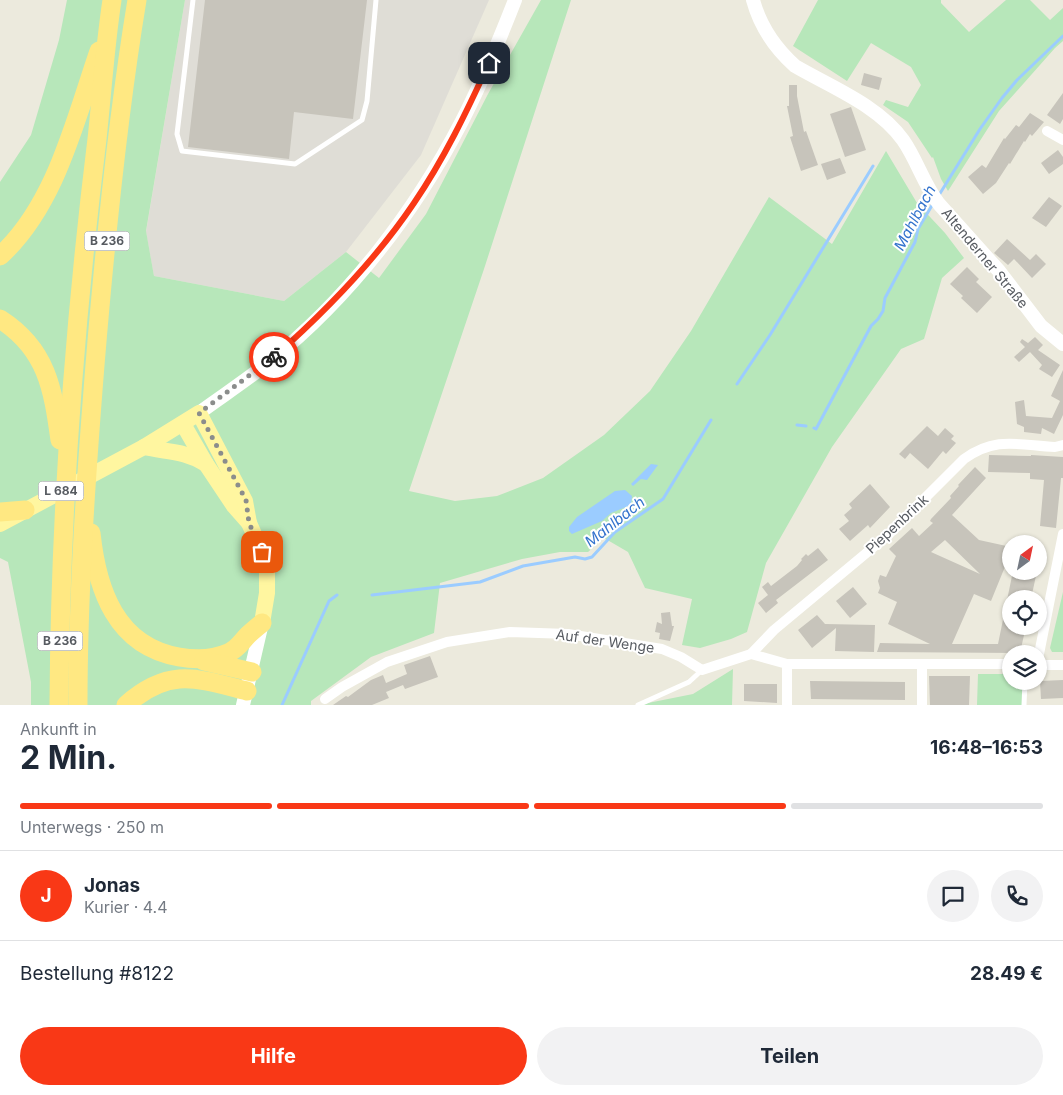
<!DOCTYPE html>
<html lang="de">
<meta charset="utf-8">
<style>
:root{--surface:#fff;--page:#f2f2f3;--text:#1f2937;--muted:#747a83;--line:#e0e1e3;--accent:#f93816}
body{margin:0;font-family:Inter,sans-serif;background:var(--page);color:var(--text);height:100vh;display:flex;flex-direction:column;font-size:19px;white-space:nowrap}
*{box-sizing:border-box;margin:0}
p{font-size:16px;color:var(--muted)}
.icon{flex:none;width:28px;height:28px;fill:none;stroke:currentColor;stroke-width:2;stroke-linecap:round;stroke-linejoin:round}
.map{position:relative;height:705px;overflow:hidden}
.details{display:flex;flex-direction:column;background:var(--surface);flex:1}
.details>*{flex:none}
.needle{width:32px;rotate:33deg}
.buttons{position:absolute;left:1002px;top:535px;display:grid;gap:10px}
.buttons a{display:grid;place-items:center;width:45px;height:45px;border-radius:50%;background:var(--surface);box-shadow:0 1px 4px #0004;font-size:25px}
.pin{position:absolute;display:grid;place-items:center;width:42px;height:42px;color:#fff;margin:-21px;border-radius:10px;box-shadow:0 2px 8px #0006}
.courier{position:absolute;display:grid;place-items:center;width:50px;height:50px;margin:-25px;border:4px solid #f93816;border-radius:50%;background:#fff;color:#222;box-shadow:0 1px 6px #0007}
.overview em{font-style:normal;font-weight:700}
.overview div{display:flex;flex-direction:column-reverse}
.overview{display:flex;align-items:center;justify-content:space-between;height:85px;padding:0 20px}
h1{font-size:32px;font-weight:700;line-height:38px}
.bar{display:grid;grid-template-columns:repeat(4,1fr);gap:8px 5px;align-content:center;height:60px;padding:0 20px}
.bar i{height:6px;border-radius:4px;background:var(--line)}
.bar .on{background:var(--accent)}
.bar p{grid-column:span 4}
.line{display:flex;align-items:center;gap:12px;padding:0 20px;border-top:1px solid var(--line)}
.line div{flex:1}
.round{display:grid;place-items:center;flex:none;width:52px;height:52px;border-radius:26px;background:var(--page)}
.action{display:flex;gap:10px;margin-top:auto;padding:10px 20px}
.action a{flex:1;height:58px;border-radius:30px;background:var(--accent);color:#fff;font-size:20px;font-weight:700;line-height:58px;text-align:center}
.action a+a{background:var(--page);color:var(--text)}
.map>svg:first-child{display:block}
.industrial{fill:#dfddd6}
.green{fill:#b7e7ba}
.water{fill:#9bccff}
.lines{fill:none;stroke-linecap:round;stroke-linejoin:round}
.stream{stroke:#9bccff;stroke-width:3}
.building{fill:#c7c4bb;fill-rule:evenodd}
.lane{stroke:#fff;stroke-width:5}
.street{stroke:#fff;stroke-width:10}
.secondary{stroke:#fff;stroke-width:14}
.primary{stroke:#fff6a0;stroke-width:16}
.highway{stroke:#ffe882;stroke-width:19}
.done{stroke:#8b8d8c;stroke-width:5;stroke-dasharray:0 9}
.route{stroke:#f93816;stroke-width:6}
.labels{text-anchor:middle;stroke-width:4;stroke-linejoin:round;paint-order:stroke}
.shield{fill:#fff;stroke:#898c90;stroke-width:1}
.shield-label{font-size:12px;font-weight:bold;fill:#575b61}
.street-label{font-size:14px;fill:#575b61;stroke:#fff}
.water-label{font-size:15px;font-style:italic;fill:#3373cd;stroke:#fff}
</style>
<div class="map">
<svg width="1063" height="705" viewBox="0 0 1063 705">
<rect width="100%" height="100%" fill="#eceadd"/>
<!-- industrial -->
<polygon class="industrial" points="185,0 489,0 421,155 346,252 284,301 154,276 146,232"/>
<!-- green -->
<g class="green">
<polygon points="67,0 185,0 146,231 154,276 284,301 346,252 379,278 426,214 488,94 541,0 571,0 484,269 409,491 455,501 497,496 543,478 604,435 650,391 691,331 769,197 832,244 886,151 917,203 945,233 964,258 942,278 924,339 901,349 832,447 766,563 747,632 731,639 700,648 682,645 692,599 645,588 628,552 604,538 588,552 560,552 522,559 440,583 434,633 371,657 311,701 311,705 31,705 31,682 8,562 0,558 0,182 31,135 59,40"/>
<polygon points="818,0 941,0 941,3 969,32 1006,0 1030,0 1050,20 1063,8 1063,41 1055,48 999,111 948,191 941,179 933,157 932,158 908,122 883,105 886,100 908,107 921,85 911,67 871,43 847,81 793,46"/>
<polygon points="1063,592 1063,652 1052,652 1050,648"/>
<polygon points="733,669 732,705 638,705 693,694"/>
<polygon points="978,674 1011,674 1011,681 1023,681 1023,705 977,705"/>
</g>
<!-- water -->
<g class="water">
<polygon points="651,464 658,465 647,480 641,479 633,486 631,484"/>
<polygon points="625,490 632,496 631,505 611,513 602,521 572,534 569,531 569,527 577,517 615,491"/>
</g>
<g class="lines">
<!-- stream -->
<g class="stream">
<polyline points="939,195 980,129 1002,98 1017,80 1063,36"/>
<polyline points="737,384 770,335 873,166"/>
<polyline points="797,425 806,426"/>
<polyline points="814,428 816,429 871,326 878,319 883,311 885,298 915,242 918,229 934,202"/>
<polyline points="372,595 480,582 523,566 575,557 585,559 592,557 615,532 663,499 711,420"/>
<polyline points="282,705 329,601 337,595"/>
</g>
</g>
<!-- building -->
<g class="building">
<polygon points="205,0 367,0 353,119 294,112 289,159 188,147"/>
<polygon points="864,73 882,78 879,90 861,85"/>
<polygon points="789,85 797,85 797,96 804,132 806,131 818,165 801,171 790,137 793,136 787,106 789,106"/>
<polygon points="1063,93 1063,119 1060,124 1047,115"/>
<polygon points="851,107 866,150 845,157 830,114"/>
<polygon points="1030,113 1044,122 1032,136 1030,134 1025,142 1024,141 1010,164 1009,163 996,183 983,194 968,177 982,165 986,168 1004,138 1005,139 1016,125 1019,127"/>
<polygon points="1058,150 1063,157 1063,164 1049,174 1041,163"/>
<polygon points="840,158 846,173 827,180 821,164"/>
<polygon points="1049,197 1062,206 1046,227 1032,218"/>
<polygon points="1007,239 1030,260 1036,254 1046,264 1032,278 1014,259 1008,265 994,253"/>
<polygon points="967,267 979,279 976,282 992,297 977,313 961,298 963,296 950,284"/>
<polygon points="1035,337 1043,345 1038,350 1060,365 1052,377 1039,369 1042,365 1030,352 1019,362 1014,357 1025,347 1020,342 1022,339 1028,343"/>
<polygon points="1063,370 1063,415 1054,434 1042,428 1041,434 1024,432 1024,427 1017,424 1015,402 1024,400 1026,416 1052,418 1060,401 1051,396"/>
<polygon points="927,426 938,436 945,428 954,436 951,439 956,443 946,454 943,451 928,469 910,453 905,459 899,454"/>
<polygon points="989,455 1031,456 1031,455 1063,457 1063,478 1061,478 1056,528 1040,526 1044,480 1030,479 1030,473 988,472"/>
<path d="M975,467l11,11 -34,37 27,25 32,7v5l-20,49 -17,-7 -22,50h46l15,-73h24l-6,28h-20v27h15l-6,27 -143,-1 3,-9 50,1 -42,-20 9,-22 -19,-9 2,-5 -2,-7 2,-6 6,2 10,-21 -7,-7 23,-21 7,8 14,-13 -3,-2 1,-2 20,-21 -1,-2 9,-10 -1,-1zM945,540l35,34 -49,-22z"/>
<polygon points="870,484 890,507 870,528 868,525 850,541 839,529 849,521 844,515 852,508 849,504"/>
<polygon points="818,548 828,560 776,600 778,603 766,613 758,603 768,595 762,587 768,582 771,586 797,566 802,560 801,559 806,554 808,556"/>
<polygon points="853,587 867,604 850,618 836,601"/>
<polygon points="670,612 672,626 674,626 670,641 659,639 660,633 655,632 657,622 662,624 661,613"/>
<polygon points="817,615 825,624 875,625 874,652 835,651 836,628 812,648 798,630"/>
<polygon points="430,656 438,677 405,689 403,685 386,692 389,698 372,705 333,705 346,696 348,697 371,680 383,675 386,683 407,674 404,665"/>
<polygon points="929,676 970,676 969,705 930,705"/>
<polygon points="1063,680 1063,698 1041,699 1040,681"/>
<polygon points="810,681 905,682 905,700 811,699"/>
<polygon points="744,684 777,684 777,703 744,701"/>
</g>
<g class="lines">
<!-- lane -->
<g class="lane">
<polyline points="193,0 177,134 182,151 295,164 362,120 367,101 376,0"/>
<polyline points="638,705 689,682 702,670"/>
<polyline points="1024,705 1025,681"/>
</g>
<!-- street -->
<g class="street">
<polyline points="1047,131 1063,140"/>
<path d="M751,654l23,-24 114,-95 76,-76c32,-23 54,-14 91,-12l8,-2"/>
<polyline points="1039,654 1063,534"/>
<polyline points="1039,665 1063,665"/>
<polyline points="325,699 342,687 387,662 447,642 510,632 568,634 662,649 681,657 702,670 751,654 787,664 1011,664"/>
<polyline points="787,705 787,664"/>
<polyline points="922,705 922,665"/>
</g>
<!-- secondary -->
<g class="secondary">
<path d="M753,0c7,26 22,48 42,66 36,21 83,39 108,74 14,20 21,45 36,64l60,67 42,55 22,18"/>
<path d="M199,413c23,-17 48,-33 70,-51 81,-65 146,-150 193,-241 20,-39 37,-80 53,-121"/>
<polyline points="243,705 262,623"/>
</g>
<!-- primary -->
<g class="primary">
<polyline points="183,424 206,464 234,506 249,523 262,552 267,572 267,593 262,623"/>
<path d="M144,447c23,5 42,4 62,17"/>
<polyline points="0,524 144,447 199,413 245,501 249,523"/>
</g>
<!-- highway -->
<g class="highway">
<path d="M0,256c56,-51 75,-136 99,-205"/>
<path d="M0,319c47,30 53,70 60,121"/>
<polyline points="0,512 25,510"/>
<path d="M91,533c6,57 25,113 88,124 17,3 33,3 49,-4 10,-4 13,-11 20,-18 4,-4 9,-8 14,-12"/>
<polyline points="204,661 252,672"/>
<path d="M59,705c1,-189 15,-378 38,-566 5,-46 8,-93 15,-139"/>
<path d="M78,705c0,-114 8,-227 17,-340 10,-122 22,-244 42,-365"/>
<path d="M126,705c43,-38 70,-27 121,-14"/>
</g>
</g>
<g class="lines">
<!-- done -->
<polyline class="done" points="262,552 249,523 246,500 199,413 274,357"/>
<!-- route -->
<path class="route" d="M274,357c52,-46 101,-96 140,-154 30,-44 53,-92 75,-140"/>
</g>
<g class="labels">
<!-- shield labels -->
<g class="shield">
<rect x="84.5" y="231.5" width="45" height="19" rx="4"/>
<rect x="38.5" y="481.5" width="45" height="19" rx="4"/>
<rect x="37.5" y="631.5" width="45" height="19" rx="4"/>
</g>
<g class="shield-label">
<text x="107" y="245">B 236</text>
<text x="61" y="495">L 684</text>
<text x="60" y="645">B 236</text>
</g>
<!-- street labels -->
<g class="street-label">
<text transform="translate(985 258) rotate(50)" y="5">Altenderner Straße</text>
<text transform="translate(897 524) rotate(-43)" y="5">Piepenbrink</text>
<text transform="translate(605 641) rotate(8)" y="5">Auf der Wenge</text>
</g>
<!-- water labels -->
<g class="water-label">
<text transform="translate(915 218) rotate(-62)" y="5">Mahlbach</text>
<text transform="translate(615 522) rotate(-38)" y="5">Mahlbach</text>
</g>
</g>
</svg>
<div class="buttons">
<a><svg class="needle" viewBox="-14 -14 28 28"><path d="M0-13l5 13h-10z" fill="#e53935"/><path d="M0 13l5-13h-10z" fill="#747a83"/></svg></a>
<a><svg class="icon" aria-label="locate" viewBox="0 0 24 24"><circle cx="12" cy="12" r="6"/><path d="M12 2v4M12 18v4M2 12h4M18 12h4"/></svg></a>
<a><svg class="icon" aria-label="layers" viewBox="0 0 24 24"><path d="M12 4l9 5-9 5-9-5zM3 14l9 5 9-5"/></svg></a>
</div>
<div class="pin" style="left:262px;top:552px;background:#ea580c"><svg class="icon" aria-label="bag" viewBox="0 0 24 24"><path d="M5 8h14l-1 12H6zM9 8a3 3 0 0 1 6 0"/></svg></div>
<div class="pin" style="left:489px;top:63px;background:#1f2937"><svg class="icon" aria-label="home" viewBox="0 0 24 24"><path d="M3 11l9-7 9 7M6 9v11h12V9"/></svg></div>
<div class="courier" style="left:274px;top:357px"><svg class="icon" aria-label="bike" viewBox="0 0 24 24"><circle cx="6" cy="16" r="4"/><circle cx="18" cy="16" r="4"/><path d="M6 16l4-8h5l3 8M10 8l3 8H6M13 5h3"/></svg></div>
</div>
<section class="details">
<div class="overview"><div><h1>2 Min.</h1><p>Ankunft in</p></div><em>16:48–16:53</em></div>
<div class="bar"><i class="on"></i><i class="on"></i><i class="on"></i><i></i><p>Unterwegs · 250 m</p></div>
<div class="line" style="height:90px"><b class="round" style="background:var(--accent);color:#fff">J</b><div><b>Jonas</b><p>Kurier · 4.4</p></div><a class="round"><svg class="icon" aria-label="chat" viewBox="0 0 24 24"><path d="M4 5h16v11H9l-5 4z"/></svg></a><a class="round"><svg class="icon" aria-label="phone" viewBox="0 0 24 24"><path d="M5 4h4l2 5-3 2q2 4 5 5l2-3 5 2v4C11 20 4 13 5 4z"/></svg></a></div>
<div class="line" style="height:65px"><div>Bestellung #8122</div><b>28.49 €</b></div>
<div class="action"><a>Hilfe</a><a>Teilen</a></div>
</section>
